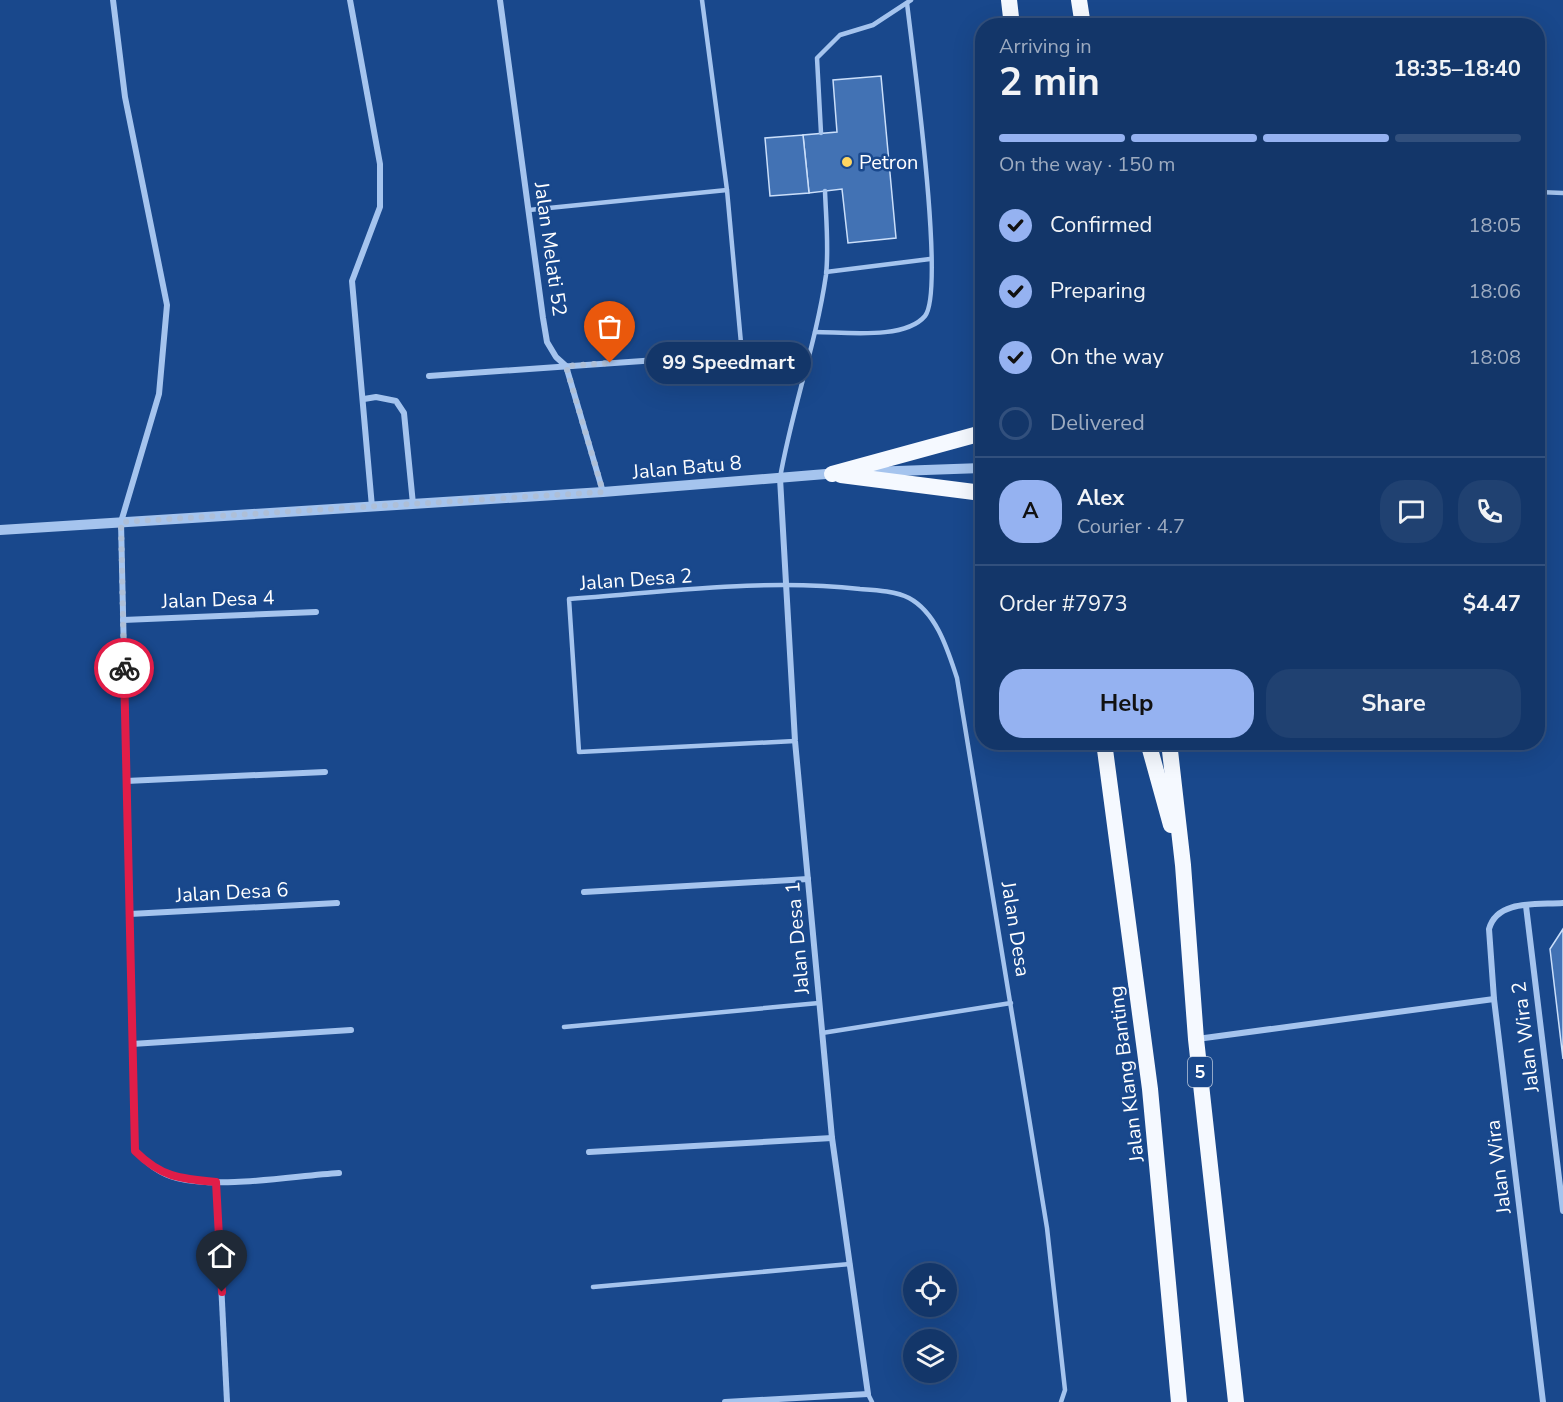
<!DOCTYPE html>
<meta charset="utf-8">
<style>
:root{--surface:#133669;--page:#204171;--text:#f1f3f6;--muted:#9dabc0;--line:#32507d;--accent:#95b2f1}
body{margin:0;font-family:"Nunito Sans",sans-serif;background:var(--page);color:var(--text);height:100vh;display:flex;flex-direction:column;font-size:22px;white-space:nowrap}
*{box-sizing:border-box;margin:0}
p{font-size:20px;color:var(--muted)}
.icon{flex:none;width:33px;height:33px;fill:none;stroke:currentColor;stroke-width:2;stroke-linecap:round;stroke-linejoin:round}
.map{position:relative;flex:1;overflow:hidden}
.drawer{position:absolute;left:975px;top:18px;width:570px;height:732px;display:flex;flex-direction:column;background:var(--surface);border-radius:24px;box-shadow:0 6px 24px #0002,0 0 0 2px var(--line)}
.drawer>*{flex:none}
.buttons{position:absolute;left:903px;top:1263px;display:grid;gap:12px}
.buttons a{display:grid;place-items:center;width:54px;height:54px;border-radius:50%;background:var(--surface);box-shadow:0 6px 24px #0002,0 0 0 2px var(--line);font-size:30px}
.pin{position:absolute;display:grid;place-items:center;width:51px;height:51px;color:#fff;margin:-62px -26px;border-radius:50% 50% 50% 0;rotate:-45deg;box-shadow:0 0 6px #0007}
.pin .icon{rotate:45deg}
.courier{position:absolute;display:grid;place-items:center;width:60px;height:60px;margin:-30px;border:4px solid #e11d48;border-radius:50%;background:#fff;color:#222;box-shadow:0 2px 8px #0007}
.bubble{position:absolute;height:42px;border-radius:21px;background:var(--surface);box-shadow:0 6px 24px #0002,0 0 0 2px var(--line);font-size:20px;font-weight:700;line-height:42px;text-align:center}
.summary em{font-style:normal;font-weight:700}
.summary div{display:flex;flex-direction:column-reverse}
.summary{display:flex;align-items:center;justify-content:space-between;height:102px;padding:0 24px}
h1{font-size:39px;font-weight:700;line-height:45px}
.bar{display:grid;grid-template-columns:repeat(4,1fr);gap:9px 6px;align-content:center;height:72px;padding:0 24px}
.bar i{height:8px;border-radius:4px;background:var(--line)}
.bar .selected{background:var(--accent)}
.bar p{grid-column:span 4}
.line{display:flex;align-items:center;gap:15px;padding:0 24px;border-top:2px solid var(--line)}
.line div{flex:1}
.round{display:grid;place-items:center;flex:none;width:63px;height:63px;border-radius:24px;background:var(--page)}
ol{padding:0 24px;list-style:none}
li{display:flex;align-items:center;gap:18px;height:66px}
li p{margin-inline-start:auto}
li .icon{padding:6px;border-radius:50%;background:var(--accent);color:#111;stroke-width:4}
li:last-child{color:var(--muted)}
li i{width:33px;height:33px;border:3px solid var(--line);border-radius:50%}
.primary-button{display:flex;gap:12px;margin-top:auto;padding:12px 24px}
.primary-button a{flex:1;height:69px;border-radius:24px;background:var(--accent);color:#111;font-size:24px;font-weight:700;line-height:69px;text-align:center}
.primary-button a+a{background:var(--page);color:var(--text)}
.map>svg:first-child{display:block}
.building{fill:#4272b4;stroke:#cbdffa;stroke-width:1.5}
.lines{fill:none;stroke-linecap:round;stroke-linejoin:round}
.service{stroke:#a5c4ee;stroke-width:4.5}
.minor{stroke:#a5c4ee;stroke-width:6}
.tertiary{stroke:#a5c4ee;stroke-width:10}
.trunk{stroke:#f5f9ff;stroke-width:16}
.done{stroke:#aebfd7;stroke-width:6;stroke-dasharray:0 10.8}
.route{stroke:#e11d48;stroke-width:8}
.poi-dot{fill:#ffd661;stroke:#19488c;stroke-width:2}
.labels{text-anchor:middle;stroke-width:5;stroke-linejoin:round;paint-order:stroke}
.shield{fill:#19488c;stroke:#bac8dc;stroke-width:1.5}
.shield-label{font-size:18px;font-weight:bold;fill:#fff}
.poi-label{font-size:20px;fill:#fff;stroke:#19488c;text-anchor:start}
.street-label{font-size:20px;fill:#fff;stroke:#19488c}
</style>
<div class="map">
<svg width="1563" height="1402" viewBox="0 0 1563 1402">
<rect width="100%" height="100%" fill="#19488c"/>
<!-- building -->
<g class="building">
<polygon points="881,76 896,238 848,243 842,189 809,193 803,135 837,132 833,80"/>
<polygon points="803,135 809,193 770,196 765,138"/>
<polygon points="1563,929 1563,1059 1550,949"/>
</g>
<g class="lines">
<!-- service -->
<g class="service">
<polyline points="702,0 727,190 742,354"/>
<polyline points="821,133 817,58 840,35 873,25 911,0"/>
<polyline points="1538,192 1563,193"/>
<polyline points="529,210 727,190"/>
<polyline points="826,272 930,259"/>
<path d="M815,332c30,0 90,8 110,-16 21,-26 -13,-268 -18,-313"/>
<path d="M780,478c12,-69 36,-134 46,-203 3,-27 0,-57 -1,-84"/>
<path d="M795,741l-216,11 -10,-153c97,-7 195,-21 291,-10 15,1 36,2 49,9 28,15 39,53 48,80l90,550 18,162 -4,12"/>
<polyline points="564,1027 819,1003"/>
<polyline points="822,1033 1011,1003"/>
<polyline points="593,1287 850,1264"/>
<polyline points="868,1394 872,1402"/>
</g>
<!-- minor -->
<g class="minor">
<path d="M113,0l12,97 42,208 -8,89 -38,128 14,629c12,12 25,23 42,27 45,11 115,-2 162,-5"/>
<polyline points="350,0 380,164 380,207 352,281 372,507"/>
<polyline points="500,0 543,318 547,342 556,357 566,366 603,492"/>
<polyline points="429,376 742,354"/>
<polyline points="364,399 376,397 396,401 404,413 413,504"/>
<polyline points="123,620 316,612"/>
<polyline points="126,781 325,772"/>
<polyline points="584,892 808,879"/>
<polyline points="1526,906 1563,1211"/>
<polyline points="130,914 337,903"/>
<polyline points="1197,1039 1494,999"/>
<polyline points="132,1044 351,1030"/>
<polyline points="589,1152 832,1138"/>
<polyline points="216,1182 227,1402"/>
<polyline points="725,1402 868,1394 832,1138 795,741 780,478"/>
<path d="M1543,1402l-49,-403 -5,-70c8,-30 49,-24 74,-26"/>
</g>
<!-- tertiary -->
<g class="tertiary">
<polyline points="869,472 982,468"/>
<polyline points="0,530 603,492 838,473"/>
</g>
<!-- trunk -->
<g class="trunk">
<polyline points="1009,0 1012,26"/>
<polyline points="1079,0 1083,26"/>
<polyline points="832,474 982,433"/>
<polyline points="841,475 982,493"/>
<polyline points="1104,742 1150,1089 1179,1402"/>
<polyline points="1148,742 1171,825"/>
<polyline points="1169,742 1183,865 1196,1039 1236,1402"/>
</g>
</g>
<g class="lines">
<!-- done -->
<polyline class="done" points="124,668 121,522 603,492 566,366 610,363"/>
<!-- route -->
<path class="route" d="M124,668l11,483c26,26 45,28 81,31l6,110"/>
</g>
<!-- markers -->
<circle class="poi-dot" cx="847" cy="162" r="6"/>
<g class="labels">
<!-- shield labels -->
<rect class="shield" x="1188" y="1057" width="24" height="30" rx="4.5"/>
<g class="shield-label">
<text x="1200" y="1078">5</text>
</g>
<!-- poi labels -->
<g class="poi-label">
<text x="859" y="169">Petron</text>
</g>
<!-- street labels -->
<g class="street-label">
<text transform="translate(551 249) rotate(82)" y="7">Jalan Melati 52</text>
<text transform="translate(687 467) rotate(-5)" y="7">Jalan Batu 8</text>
<text transform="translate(636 579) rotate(-4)" y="7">Jalan Desa 2</text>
<text transform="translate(218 599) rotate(-2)" y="7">Jalan Desa 4</text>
<text transform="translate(232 892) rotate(-3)" y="7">Jalan Desa 6</text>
<text transform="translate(1016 929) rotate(81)" y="7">Jalan Desa</text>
<text transform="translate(797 938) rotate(-95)" y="7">Jalan Desa 1</text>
<text transform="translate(1525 1037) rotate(-97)" y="7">Jalan Wira 2</text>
<text transform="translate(1126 1074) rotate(-97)" y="7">Jalan Klang Banting</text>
<text transform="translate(1498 1167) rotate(-97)" y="7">Jalan Wira</text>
</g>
</g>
</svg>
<div class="buttons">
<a><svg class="icon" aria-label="locate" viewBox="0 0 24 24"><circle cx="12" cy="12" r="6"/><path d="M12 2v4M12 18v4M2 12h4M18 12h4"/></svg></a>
<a><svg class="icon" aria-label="layers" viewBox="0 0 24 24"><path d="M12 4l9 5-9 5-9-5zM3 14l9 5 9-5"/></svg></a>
</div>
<div class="pin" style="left:610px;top:363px;background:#ea580c"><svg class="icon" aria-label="bag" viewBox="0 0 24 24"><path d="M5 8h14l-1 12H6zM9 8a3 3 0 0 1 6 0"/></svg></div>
<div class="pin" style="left:222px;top:1292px;background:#1f2937"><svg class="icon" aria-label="home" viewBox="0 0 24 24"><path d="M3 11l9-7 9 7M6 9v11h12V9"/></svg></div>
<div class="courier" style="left:124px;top:668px"><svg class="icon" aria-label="bike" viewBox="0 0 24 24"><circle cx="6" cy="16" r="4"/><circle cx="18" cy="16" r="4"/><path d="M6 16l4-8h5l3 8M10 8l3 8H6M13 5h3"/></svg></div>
<div class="bubble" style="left:646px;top:342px;width:165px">99 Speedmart</div>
<section class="drawer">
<div class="summary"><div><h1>2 min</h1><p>Arriving in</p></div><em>18:35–18:40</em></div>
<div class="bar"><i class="selected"></i><i class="selected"></i><i class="selected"></i><i></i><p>On the way · 150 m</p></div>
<ol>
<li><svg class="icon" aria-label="check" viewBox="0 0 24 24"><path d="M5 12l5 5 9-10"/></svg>Confirmed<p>18:05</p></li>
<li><svg class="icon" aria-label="check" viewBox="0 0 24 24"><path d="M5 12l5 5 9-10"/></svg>Preparing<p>18:06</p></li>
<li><svg class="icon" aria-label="check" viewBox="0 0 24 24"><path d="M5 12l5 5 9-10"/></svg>On the way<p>18:08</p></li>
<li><i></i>Delivered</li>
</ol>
<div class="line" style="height:108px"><b class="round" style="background:var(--accent);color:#111">A</b><div><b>Alex</b><p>Courier · 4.7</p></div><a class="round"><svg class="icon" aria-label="chat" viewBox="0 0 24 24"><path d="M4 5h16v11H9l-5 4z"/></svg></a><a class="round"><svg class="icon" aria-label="phone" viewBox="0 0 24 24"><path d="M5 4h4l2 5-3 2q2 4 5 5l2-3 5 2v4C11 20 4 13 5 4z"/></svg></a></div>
<div class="line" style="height:78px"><div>Order #7973</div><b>$4.47</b></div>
<div class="primary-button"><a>Help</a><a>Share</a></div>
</section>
</div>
